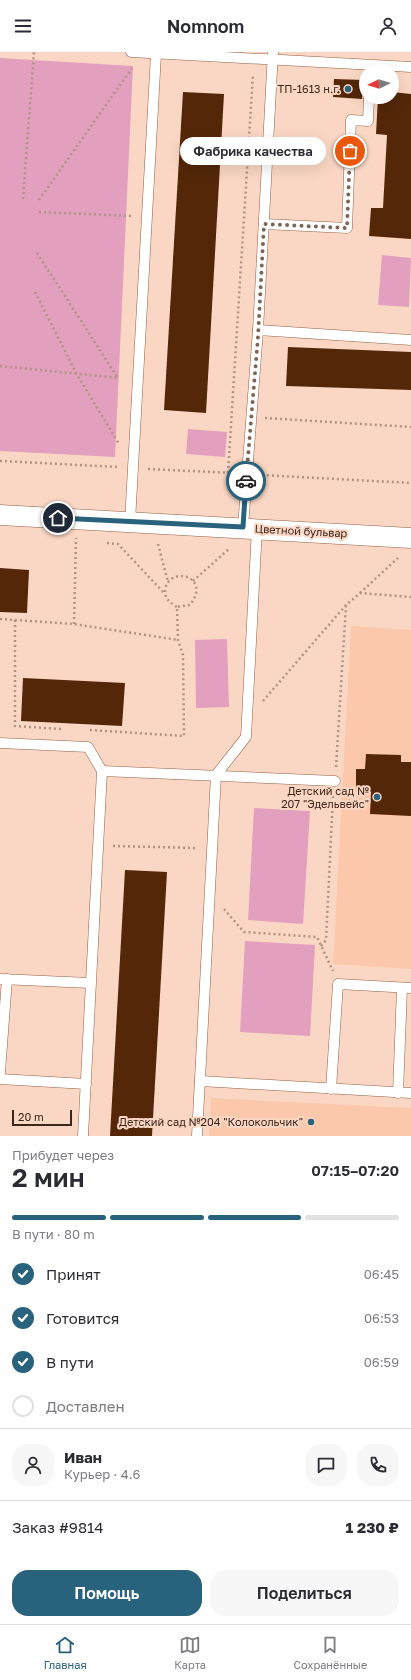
<!DOCTYPE html>
<html lang="ru">
<meta charset="utf-8">
<style>
:root{--surface:#fff;--page:#f7f7f7;--text:#2b2b33;--muted:#7c7c81;--line:#e1e1e2;--accent:#29627c}
body{margin:0;font-family:"Golos Text",sans-serif;background:var(--page);color:var(--text);height:100vh;display:flex;flex-direction:column;font-size:15px;white-space:nowrap}
*{box-sizing:border-box;margin:0}
p{font-size:13px;color:var(--muted)}
.icon{flex:none;width:22px;height:22px;fill:none;stroke:currentColor;stroke-width:2;stroke-linecap:round;stroke-linejoin:round}
.map{position:relative;height:1084px;overflow:hidden}
.panel{display:flex;flex-direction:column;background:var(--surface);flex:1}
.panel>*{flex:none}
.needle{width:26px;rotate:265deg}
.buttons{position:absolute;left:359px;top:12px;display:grid;gap:8px}
.buttons a{display:grid;place-items:center;width:40px;height:40px;border-radius:50%;background:var(--surface);box-shadow:0 4px 16px #0002;font-size:20px}
.scale{position:absolute;left:12px;bottom:10px;width:60px;box-sizing:border-box;padding-left:4px;border:2px solid #3c261a;border-top:0;font-size:11px;line-height:14px;white-space:nowrap;color:#3c261a;-webkit-text-stroke:3px #fad7c4;paint-order:stroke}
.pin{position:absolute;display:grid;place-items:center;width:34px;height:34px;color:#fff;margin:-17px;border:2px solid #fff;border-radius:50%;box-shadow:0 1px 4px #0007}
.courier{position:absolute;display:grid;place-items:center;width:40px;height:40px;margin:-20px;border:3px solid #29627c;border-radius:50%;background:#fff;color:#222;box-shadow:0 1px 5px #0007}
.bubble{position:absolute;height:28px;border-radius:14px;background:var(--surface);box-shadow:0 4px 16px #0002;font-size:13px;font-weight:600;line-height:28px;text-align:center}
.summary em{font-style:normal;font-weight:600}
.summary div{display:flex;flex-direction:column-reverse}
.summary{display:flex;align-items:center;justify-content:space-between;height:68px;padding:0 12px}
h1{font-size:26px;font-weight:600;line-height:30px}
.bar{display:grid;grid-template-columns:repeat(4,1fr);gap:6px 4px;align-content:center;height:48px;padding:0 12px}
.bar i{height:5px;border-radius:3px;background:var(--line)}
.bar .on{background:var(--accent)}
.bar p{grid-column:span 4}
.line{display:flex;align-items:center;gap:10px;padding:0 12px;border-top:1px solid var(--line)}
.line div{flex:1}
.round{display:grid;place-items:center;flex:none;width:42px;height:42px;border-radius:16px;background:var(--page)}
ol{padding:0 12px;list-style:none}
li{display:flex;align-items:center;gap:12px;height:44px}
li p{margin-inline-start:auto}
li .icon{padding:4px;border-radius:50%;background:var(--accent);color:#fff;stroke-width:4}
li:last-child{color:var(--muted)}
li i{width:22px;height:22px;border:2px solid var(--line);border-radius:50%}
.button{display:flex;gap:8px;margin-top:auto;padding:8px 12px}
.button a{flex:1;height:46px;border-radius:16px;background:var(--accent);color:#fff;font-size:16px;font-weight:600;line-height:46px;text-align:center}
.button a+a{background:var(--page);color:var(--text)}
header{display:flex;justify-content:space-between;align-items:center;height:52px;padding:0 12px;background:var(--surface);font-size:18px;font-weight:600}
.tab-bar{display:flex;justify-content:space-around;align-items:center;height:56px;border-top:1px solid var(--line);background:var(--surface);font-size:11px;color:var(--muted)}
.tab-bar a{display:grid;justify-items:center;gap:2px}
.tab-bar .on{color:var(--accent)}
.map>svg:first-child{display:block}
.built{fill:#fcc8ac}
.green{fill:#e2a0be}
.building{fill:#542708}
.lines{fill:none;stroke-linecap:round;stroke-linejoin:round}
.lane-casing{stroke:#915f42;stroke-width:11}
.street-casing{stroke:#915f42;stroke-width:21}
.path{stroke:#b19382;stroke-width:2.5;stroke-dasharray:2 3;stroke-linecap:butt}
.lane{stroke:#fff;stroke-width:10}
.street{stroke:#fff;stroke-width:20}
.done{stroke:#7e6456;stroke-width:4;stroke-dasharray:0 7.2}
.route{stroke:#29627c;stroke-width:5}
.poi-dot{fill:#29627c;stroke:#fad7c4;stroke-width:1.5}
.labels{text-anchor:middle;stroke-width:4;stroke-linejoin:round;paint-order:stroke}
.poi-label{font-size:11px;fill:#3c261a;stroke:#fad7c4;text-anchor:end}
.street-label{font-size:11px;fill:#3c261a;stroke:#fad7c4}
</style>
<header><svg class="icon" aria-label="menu" viewBox="0 0 24 24"><path d="M4 6h16M4 12h16M4 18h16"/></svg>Nomnom<svg class="icon" aria-label="person" viewBox="0 0 24 24"><circle cx="12" cy="8" r="4"/><path d="M4 21q1-7 8-7t8 7"/></svg></header>
<div class="map">
<svg width="411" height="1084" viewBox="0 0 411 1084">
<rect width="100%" height="100%" fill="#fad7c4"/>
<!-- built -->
<g class="built">
<polygon points="351,574 411,578 411,917 333,912"/>
<polygon points="211,1046 411,1056 411,1084 209,1084"/>
</g>
<!-- green -->
<g class="green">
<polygon points="0,6 133,14 115,405 0,399"/>
<polygon points="382,203 411,206 409,255 378,253"/>
<polygon points="188,377 227,380 225,405 186,402"/>
<polygon points="227,587 229,655 196,656 195,588"/>
<polygon points="254,756 310,759 303,872 248,868"/>
<polygon points="245,889 315,893 310,984 240,980"/>
</g>
<!-- building -->
<g class="building">
<polygon points="334,27 364,28 362,47 333,45"/>
<polygon points="183,40 224,42 206,361 164,358"/>
<polygon points="392,40 411,42 411,187 369,184 371,156 383,156 387,83 376,82 378,45 392,45"/>
<polygon points="288,295 411,300 411,338 286,334"/>
<polygon points="0,516 29,518 27,561 0,560"/>
<polygon points="23,626 125,631 122,674 21,669"/>
<polygon points="366,702 401,703 401,710 411,710 411,764 370,762 371,740 356,739 356,717 365,717"/>
<polygon points="125,818 167,820 152,1084 110,1084"/>
</g>
<g class="lines">
<!-- lane casing -->
<g class="lane-casing">
<g id="lane">
<polyline points="131,0 411,15"/>
<polyline points="264,172 347,176 351,68 368,69 369,45"/>
<polyline points="258,278 273,0"/>
<polyline points="130,470 156,2"/>
<polyline points="243,475 258,278 411,288"/>
<polyline points="0,691 88,695 102,719 83,1084"/>
<polyline points="102,719 335,729"/>
<polyline points="0,927 90,931"/>
<polyline points="0,1020 7,927"/>
<polyline points="0,1027 86,1032"/>
<polyline points="200,1029 411,1041"/>
<polyline points="331,1037 338,932 411,936"/>
<polyline points="398,1041 402,936"/>
<polyline points="197,1084 216,723 246,685 257,476"/>
</g>
</g>
<!-- street casing -->
<g class="street-casing">
<polyline id="street" points="0,463 411,486"/>
</g>
<!-- path -->
<g class="path">
<polyline points="23,147 34,0"/>
<polyline points="39,148 132,16"/>
<polyline points="39,160 132,164"/>
<polyline points="37,201 118,326"/>
<polyline points="35,240 76,321 119,392"/>
<polyline points="0,314 119,326"/>
<polyline points="265,366 411,375"/>
<polyline points="0,409 119,415"/>
<polyline points="148,417 233,421"/>
<polyline points="228,421 253,22"/>
<polyline points="262,423 411,431"/>
<polyline points="107,491 118,492 165,542"/>
<polyline points="158,492 168,530"/>
<polyline points="193,529 230,496"/>
<polyline points="360,541 398,506"/>
<polyline points="0,567 74,572 178,588"/>
<polyline points="15,568 15,674 61,677"/>
<polyline points="74,572 76,486"/>
<polyline points="263,649 346,553 360,541 411,545"/>
<path d="M90,678l94,6 -1,-81 -5,-15 -1,-33 13,-2c23,-30 -23,-40 -25,-14 0,9 6,12 12,16"/>
<polyline points="336,715 346,553"/>
<polyline points="113,794 198,796"/>
<polyline points="224,857 244,880 317,885 333,919"/>
<polyline points="321,894 326,888 333,744"/>
</g>
<!-- lane -->
<use href="#lane" class="lane"/>
<!-- street -->
<use href="#street" class="street"/>
</g>
<g class="lines">
<!-- done -->
<polyline class="done" points="246,429 258,285 264,172 347,176 350,99"/>
<!-- route -->
<polyline class="route" points="58,466 243,475 246,429"/>
</g>
<!-- markers -->
<g class="poi-dot">
<circle cx="348" cy="37" r="4"/>
<circle cx="377" cy="745" r="4"/>
<circle cx="311" cy="1070" r="4"/>
</g>
<g class="labels">
<!-- poi labels -->
<g class="poi-label">
<text x="340" y="41">ТП-1613 н.г.</text>
<text x="369" y="743">Детский сад №<tspan x="369" dy="13">207 "Эдельвейс"</tspan></text>
<text x="303" y="1074">Детский сад №204 "Колокольчик"</text>
</g>
<!-- street labels -->
<g class="street-label">
<text transform="translate(301 479) rotate(3)" y="4">Цветной бульвар</text>
</g>
</g>
</svg>
<div class="buttons">
<a><svg class="needle" viewBox="-14 -14 28 28"><path d="M0-13l5 13h-10z" fill="#e53935"/><path d="M0 13l5-13h-10z" fill="#7c7c81"/></svg></a>
</div>
<div class="scale">20 m</div>
<div class="pin" style="left:350px;top:99px;background:#ea580c"><svg class="icon" aria-label="bag" viewBox="0 0 24 24"><path d="M5 8h14l-1 12H6zM9 8a3 3 0 0 1 6 0"/></svg></div>
<div class="pin" style="left:58px;top:466px;background:#1f2937"><svg class="icon" aria-label="home" viewBox="0 0 24 24"><path d="M3 11l9-7 9 7M6 9v11h12V9"/></svg></div>
<div class="courier" style="left:246px;top:429px"><svg class="icon" aria-label="car" viewBox="0 0 24 24"><path d="M5 17H2v-5l4-1 3-4h7l3 4 3 1v5h-3M9 17h6M6 11h13"/><circle cx="7" cy="17" r="2"/><circle cx="17" cy="17" r="2"/></svg></div>
<div class="bubble" style="left:180px;top:85px;width:146px">Фабрика качества</div>
</div>
<section class="panel">
<div class="summary"><div><h1>2 мин</h1><p>Прибудет через</p></div><em>07:15–07:20</em></div>
<div class="bar"><i class="on"></i><i class="on"></i><i class="on"></i><i></i><p>В пути · 80 m</p></div>
<ol>
<li><svg class="icon" aria-label="check" viewBox="0 0 24 24"><path d="M5 12l5 5 9-10"/></svg>Принят<p>06:45</p></li>
<li><svg class="icon" aria-label="check" viewBox="0 0 24 24"><path d="M5 12l5 5 9-10"/></svg>Готовится<p>06:53</p></li>
<li><svg class="icon" aria-label="check" viewBox="0 0 24 24"><path d="M5 12l5 5 9-10"/></svg>В пути<p>06:59</p></li>
<li><i></i>Доставлен</li>
</ol>
<div class="line" style="height:72px"><a class="round"><svg class="icon" aria-label="person" viewBox="0 0 24 24"><circle cx="12" cy="8" r="4"/><path d="M4 21q1-7 8-7t8 7"/></svg></a><div><b>Иван</b><p>Курьер · 4.6</p></div><a class="round"><svg class="icon" aria-label="chat" viewBox="0 0 24 24"><path d="M4 5h16v11H9l-5 4z"/></svg></a><a class="round"><svg class="icon" aria-label="phone" viewBox="0 0 24 24"><path d="M5 4h4l2 5-3 2q2 4 5 5l2-3 5 2v4C11 20 4 13 5 4z"/></svg></a></div>
<div class="line" style="height:52px"><div>Заказ #9814</div><b>1 230 ₽</b></div>
<div class="button"><a>Помощь</a><a>Поделиться</a></div>
</section>
<nav class="tab-bar">
<a class="on"><svg class="icon" aria-label="home" viewBox="0 0 24 24"><path d="M3 11l9-7 9 7M6 9v11h12V9"/></svg>Главная</a>
<a><svg class="icon" aria-label="map" viewBox="0 0 24 24"><path d="M3 6l6-2 6 2 6-2v14l-6 2-6-2-6 2zM9 4v14M15 6v14"/></svg>Карта</a>
<a><svg class="icon" aria-label="saved" viewBox="0 0 24 24"><path d="M7 4h10v16l-5-4-5 4z"/></svg>Сохранённые</a>
</nav>
